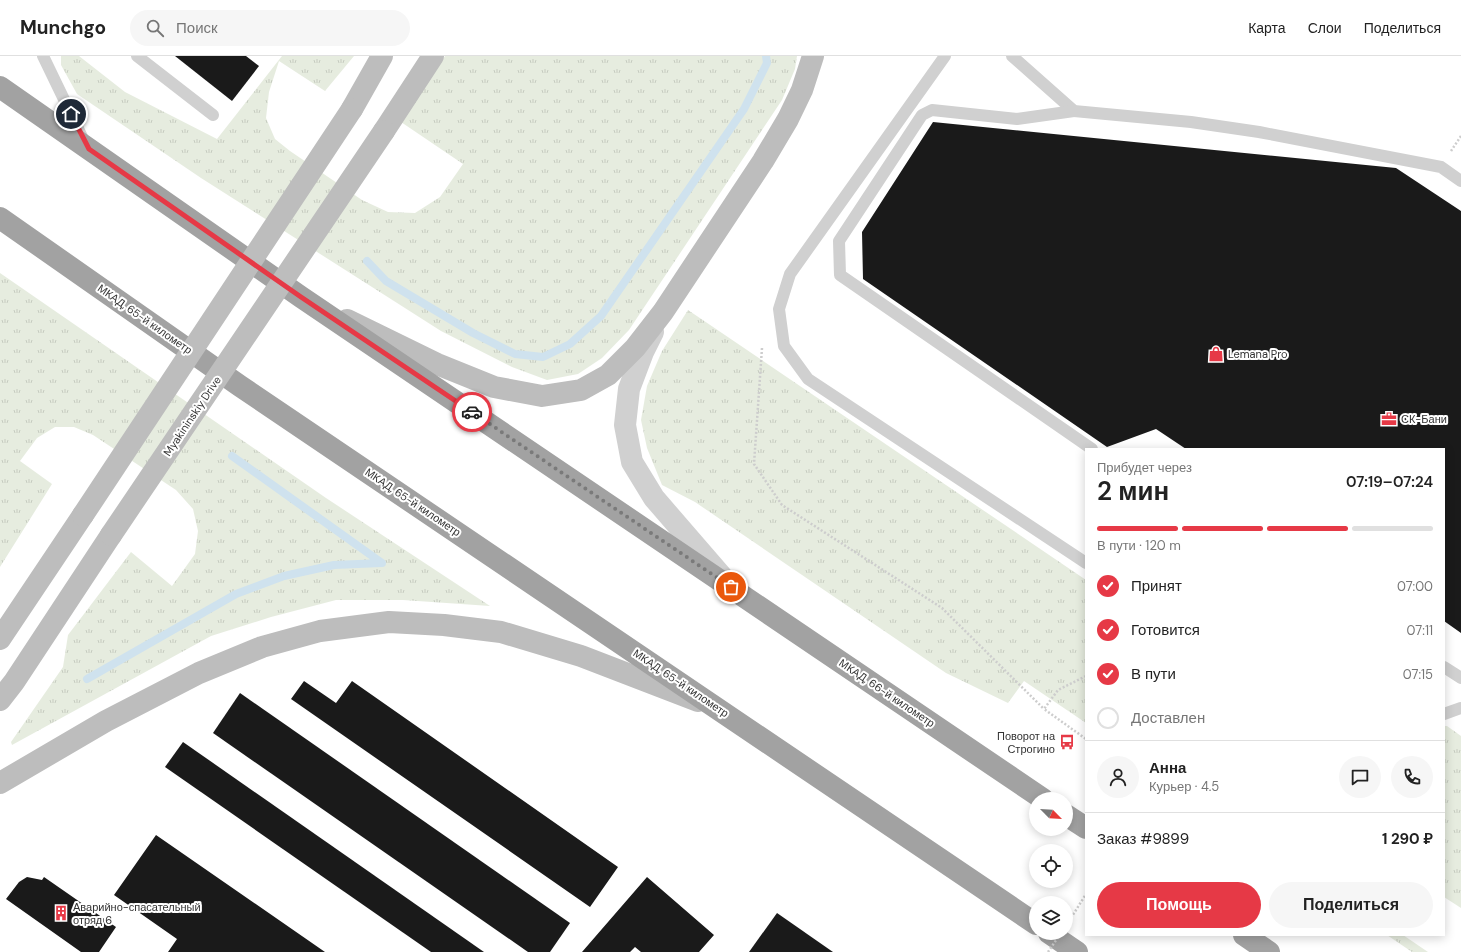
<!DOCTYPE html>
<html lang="ru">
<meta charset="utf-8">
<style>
:root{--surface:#fff;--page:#f6f6f6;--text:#222;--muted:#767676;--line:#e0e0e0;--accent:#e63946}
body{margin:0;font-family:"DM Sans",sans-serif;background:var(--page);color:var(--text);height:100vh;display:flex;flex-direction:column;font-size:15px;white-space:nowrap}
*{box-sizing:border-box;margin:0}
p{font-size:13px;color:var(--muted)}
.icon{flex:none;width:22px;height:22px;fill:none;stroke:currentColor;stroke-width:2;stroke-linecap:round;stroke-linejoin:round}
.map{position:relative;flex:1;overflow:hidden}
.drawer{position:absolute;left:1085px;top:392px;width:360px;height:488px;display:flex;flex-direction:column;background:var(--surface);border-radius:0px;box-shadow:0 2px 10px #0003}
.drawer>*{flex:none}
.needle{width:26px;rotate:114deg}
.tools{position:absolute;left:1029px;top:736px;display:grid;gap:8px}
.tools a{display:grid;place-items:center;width:44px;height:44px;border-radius:50%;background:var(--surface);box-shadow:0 2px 10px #0003;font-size:20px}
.pin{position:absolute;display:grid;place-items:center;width:34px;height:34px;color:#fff;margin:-17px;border:2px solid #fff;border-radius:50%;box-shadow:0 1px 4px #0007}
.courier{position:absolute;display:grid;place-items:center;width:40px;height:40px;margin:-20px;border:3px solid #e63946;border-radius:50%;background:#fff;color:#222;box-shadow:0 1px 5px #0007}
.headline em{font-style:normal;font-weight:600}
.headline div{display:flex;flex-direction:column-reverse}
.headline{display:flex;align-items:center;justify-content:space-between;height:68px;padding:0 12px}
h1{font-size:26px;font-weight:600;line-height:30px}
.bar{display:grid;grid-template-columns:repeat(4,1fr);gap:6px 4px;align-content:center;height:48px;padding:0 12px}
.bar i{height:5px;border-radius:3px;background:var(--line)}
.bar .selected{background:var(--accent)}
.bar p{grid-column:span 4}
.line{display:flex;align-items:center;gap:10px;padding:0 12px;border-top:1px solid var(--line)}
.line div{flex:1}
.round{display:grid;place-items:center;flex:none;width:42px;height:42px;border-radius:21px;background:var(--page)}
ol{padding:0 12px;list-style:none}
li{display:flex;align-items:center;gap:12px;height:44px}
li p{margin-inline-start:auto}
li .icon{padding:4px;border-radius:50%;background:var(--accent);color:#fff;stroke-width:4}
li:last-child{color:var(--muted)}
li i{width:22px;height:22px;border:2px solid var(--line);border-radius:50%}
.cta{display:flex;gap:8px;margin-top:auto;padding:8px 12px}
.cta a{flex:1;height:46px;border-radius:24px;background:var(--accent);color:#fff;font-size:16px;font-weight:600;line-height:46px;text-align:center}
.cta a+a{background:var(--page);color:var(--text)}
header{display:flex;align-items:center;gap:24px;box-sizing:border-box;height:56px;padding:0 20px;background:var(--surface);border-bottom:1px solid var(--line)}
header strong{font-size:19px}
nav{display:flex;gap:22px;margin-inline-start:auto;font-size:14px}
.search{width:280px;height:36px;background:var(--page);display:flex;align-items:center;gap:10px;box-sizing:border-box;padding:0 14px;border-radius:22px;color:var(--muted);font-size:15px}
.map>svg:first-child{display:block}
.grass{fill:url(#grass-tufts)}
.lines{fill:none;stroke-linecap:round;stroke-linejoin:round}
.stream{stroke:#cfe2ee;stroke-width:8}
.building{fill:#1a1a1a}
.path{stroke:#cdcdcd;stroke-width:2.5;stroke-dasharray:2 2;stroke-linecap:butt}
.service{stroke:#d0d0d0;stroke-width:12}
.tertiary{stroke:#d0d0d0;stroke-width:22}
.secondary{stroke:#bdbdbd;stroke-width:22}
.trunk{stroke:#a2a2a2;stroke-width:22}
.path-bridge{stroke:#cdcdcd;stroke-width:2.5;stroke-dasharray:2 2;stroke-linecap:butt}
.secondary-bridge{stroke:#bdbdbd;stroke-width:22}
.done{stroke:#7a7a7a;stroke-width:4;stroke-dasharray:0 7.2}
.route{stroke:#e63946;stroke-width:5}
.labels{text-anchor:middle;stroke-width:4;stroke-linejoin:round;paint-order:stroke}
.street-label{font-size:11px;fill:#333;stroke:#fff}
.poi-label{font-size:11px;fill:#333;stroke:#fff;text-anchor:start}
</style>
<header>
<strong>Munchgo</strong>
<div class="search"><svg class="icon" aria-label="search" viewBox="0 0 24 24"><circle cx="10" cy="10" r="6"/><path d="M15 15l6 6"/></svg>Поиск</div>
<nav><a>Карта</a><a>Слои</a><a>Поделиться</a></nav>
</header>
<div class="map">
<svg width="1461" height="896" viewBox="0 0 1461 896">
<defs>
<pattern id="grass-tufts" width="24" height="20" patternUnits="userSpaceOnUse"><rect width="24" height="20" fill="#e6ecdf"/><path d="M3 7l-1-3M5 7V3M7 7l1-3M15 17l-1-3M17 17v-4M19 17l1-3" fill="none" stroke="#c6cbc0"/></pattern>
</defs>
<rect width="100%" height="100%" fill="#fff"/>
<!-- grass -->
<g class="grass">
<polygon points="61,0 79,0 125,36 217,83 282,0 354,0 325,35 279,5 269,36 266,62 275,83 290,95 362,144 388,156 415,157 440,141 463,108 401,66 445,0 797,0 795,13 782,44 629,274 602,302 578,318 547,324 512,311 441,275 201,122 77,38 61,9"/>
<polygon points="0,217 326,442 490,550 403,544 336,544 271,561 211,580 12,689 11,686 63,611 68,579 131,496 172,530 195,498 198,475 193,453 176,434 93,379 74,371 55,371 37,382 20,405 52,428 0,511"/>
<polygon points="688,254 1086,524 1086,667 1024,625 1008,647 946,617 695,446 662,429 647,392 641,364 647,330 662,295"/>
<polygon points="1444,670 1447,670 1461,680 1461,852 1444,841"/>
<polygon points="1387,879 1403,879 1428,896 1412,896"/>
</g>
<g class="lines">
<!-- stream -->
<g class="stream">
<polyline points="367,205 386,225 473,277 515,298 543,301 570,288 601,260 744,53 767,7 766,0"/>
<polyline points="87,623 236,538 284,520 334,509 382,507 232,400"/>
</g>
</g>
<!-- building -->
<g class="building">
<polygon points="175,0 246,0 259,10 232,45"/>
<polygon points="933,66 1396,112 1461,155 1461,577 1444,565 1444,393 1186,393 1156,373 1107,391 863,223 862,176"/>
<polygon points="304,625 336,647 352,625 618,811 590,851 291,643"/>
<polygon points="240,637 570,867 550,896 528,896 213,677"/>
<polygon points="183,686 484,896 431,896 165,711"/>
<polygon points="156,779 325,896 168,896 177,883 114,839"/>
<polygon points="27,821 42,824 44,821 116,871 99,896 81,896 6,843 19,826"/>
<polygon points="647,821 714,879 699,896 641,896 635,891 630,896 582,896"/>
<polygon points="777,857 833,896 749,896"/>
</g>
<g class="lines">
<!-- path -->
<g class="path">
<polyline points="1451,95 1461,80"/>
<polyline points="762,292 754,408 782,449 942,552 1044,653"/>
<polyline points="1086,620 1058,634 1044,653 1086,683"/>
<polyline points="1071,862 1086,838"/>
</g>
<!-- service -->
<g class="service">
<polyline points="43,0 85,87"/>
<polyline points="137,0 213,59"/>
<polyline points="945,0 790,218 779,253 784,290 808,323 1086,507"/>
<polyline points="1012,0 1074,55 1191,66 1259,76 1441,111 1461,125"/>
<polyline points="1074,55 1017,63 932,54 922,59 839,185 840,219 1092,393"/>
<polyline points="1444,611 1461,622"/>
<polyline points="1444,658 1461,652"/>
</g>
<!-- tertiary -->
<polyline class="tertiary" points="653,276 643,296 629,333 625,369 632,406 654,442 724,523"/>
<!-- secondary -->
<g class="secondary">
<polyline points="352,53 382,0"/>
<polyline points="384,75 433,0"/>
<polyline points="347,264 437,308 494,331 542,340 581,334 608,319 635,292 663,256 763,105 788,63 802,34 813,0"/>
<polyline points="0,583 83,459"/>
<polyline points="0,644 14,626 111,479"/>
<polyline points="0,727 106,665 199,617 262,591 320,575 389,566 444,569 501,576 581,600 698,645"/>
</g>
<!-- trunk -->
<g class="trunk">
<polyline points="0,31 301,241 1043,743"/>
<polyline points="0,162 240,330 1036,868"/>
<polyline points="1066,759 1086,772"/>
<polyline points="1049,877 1077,896"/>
<polyline points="1244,879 1269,896"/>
</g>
<!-- path-bridge -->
<polyline class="path-bridge" points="1048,896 1061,877"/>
<!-- secondary-bridge -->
<g class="secondary-bridge">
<polyline points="83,459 352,53"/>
<polyline points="111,479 384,75"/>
</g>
</g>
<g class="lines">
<!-- done -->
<polyline class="done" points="472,356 731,531"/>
<!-- route -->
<polyline class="route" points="71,58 89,93 301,241 472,356"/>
</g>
<!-- icons -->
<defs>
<g id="shop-bare" transform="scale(1.2)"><path d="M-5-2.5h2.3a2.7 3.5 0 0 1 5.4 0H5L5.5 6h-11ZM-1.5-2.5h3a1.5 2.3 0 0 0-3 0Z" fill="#e63946" stroke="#fff" stroke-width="2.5" paint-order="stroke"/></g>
<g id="office-bare" transform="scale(1.2)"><path d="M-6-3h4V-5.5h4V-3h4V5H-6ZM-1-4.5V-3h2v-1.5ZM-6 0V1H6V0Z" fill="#e63946" stroke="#fff" stroke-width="2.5" paint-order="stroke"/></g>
<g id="bus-bare" transform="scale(1.2)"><path d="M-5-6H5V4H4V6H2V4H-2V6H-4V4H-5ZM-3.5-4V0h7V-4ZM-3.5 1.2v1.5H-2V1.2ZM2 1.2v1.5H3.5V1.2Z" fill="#e63946" stroke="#fff" stroke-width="2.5" paint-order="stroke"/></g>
<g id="building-bare" transform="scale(1.2)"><path d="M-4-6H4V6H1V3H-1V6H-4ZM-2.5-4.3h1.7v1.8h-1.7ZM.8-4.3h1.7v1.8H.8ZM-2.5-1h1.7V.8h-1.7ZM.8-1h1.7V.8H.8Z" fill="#e63946" stroke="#fff" stroke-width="2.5" paint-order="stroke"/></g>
</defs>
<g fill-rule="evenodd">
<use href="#shop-bare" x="1216" y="298"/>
<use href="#office-bare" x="1389" y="363"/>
<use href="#bus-bare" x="1067" y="686"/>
<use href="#building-bare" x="61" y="857"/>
</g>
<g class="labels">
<!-- street labels -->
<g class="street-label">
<text transform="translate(145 263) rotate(35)" y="4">МКАД, 65-й километр</text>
<text transform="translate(192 360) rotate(-56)" y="4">Myakininskiy Drive</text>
<text transform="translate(413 446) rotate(34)" y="4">МКАД, 65-й километр</text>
<text transform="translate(681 627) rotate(34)" y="4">МКАД, 65-й километр</text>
<text transform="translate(887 637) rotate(34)" y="4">МКАД, 66-й километр</text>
</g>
<!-- poi labels -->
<g class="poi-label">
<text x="1228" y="302">Lemana Pro</text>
<text x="1401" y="367">СК-Бани</text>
<text x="1055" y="684" text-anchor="end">Поворот на<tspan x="1055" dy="13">Строгино</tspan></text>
<text x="73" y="855">Аварийно-спасательный<tspan x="73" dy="13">отряд 6</tspan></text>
</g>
</g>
</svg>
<div class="tools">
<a><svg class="needle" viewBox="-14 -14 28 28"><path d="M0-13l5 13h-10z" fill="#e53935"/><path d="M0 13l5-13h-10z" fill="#767676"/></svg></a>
<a><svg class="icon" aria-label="locate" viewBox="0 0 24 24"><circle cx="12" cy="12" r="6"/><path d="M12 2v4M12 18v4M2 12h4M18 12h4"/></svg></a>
<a><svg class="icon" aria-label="layers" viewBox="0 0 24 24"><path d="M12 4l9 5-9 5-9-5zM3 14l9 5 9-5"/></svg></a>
</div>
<div class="pin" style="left:731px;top:531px;background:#ea580c"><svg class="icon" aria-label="bag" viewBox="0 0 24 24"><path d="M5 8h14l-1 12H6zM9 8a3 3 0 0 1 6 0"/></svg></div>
<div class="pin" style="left:71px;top:58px;background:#1f2937"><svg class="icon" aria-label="home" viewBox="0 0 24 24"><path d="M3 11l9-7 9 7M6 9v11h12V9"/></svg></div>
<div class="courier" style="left:472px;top:356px"><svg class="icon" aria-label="car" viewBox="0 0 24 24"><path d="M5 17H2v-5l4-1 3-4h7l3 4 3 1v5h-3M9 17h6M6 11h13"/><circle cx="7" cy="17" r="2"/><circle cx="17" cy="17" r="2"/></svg></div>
<section class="drawer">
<div class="headline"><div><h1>2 мин</h1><p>Прибудет через</p></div><em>07:19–07:24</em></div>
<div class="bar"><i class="selected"></i><i class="selected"></i><i class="selected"></i><i></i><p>В пути · 120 m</p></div>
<ol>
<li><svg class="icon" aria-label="check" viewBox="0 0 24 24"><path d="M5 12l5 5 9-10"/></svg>Принят<p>07:00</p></li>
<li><svg class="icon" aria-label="check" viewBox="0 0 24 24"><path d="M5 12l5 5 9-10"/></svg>Готовится<p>07:11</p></li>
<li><svg class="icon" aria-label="check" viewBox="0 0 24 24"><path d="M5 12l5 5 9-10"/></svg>В пути<p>07:15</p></li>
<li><i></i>Доставлен</li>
</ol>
<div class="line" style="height:72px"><a class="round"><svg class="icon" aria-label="person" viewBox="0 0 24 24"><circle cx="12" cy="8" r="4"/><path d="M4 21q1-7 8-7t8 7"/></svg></a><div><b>Анна</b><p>Курьер · 4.5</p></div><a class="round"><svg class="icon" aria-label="chat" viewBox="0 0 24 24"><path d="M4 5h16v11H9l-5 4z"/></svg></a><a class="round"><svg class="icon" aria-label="phone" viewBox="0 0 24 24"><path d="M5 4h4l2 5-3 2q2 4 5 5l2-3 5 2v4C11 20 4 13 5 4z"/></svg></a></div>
<div class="line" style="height:52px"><div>Заказ #9899</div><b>1 290 ₽</b></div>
<div class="cta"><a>Помощь</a><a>Поделиться</a></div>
</section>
</div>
